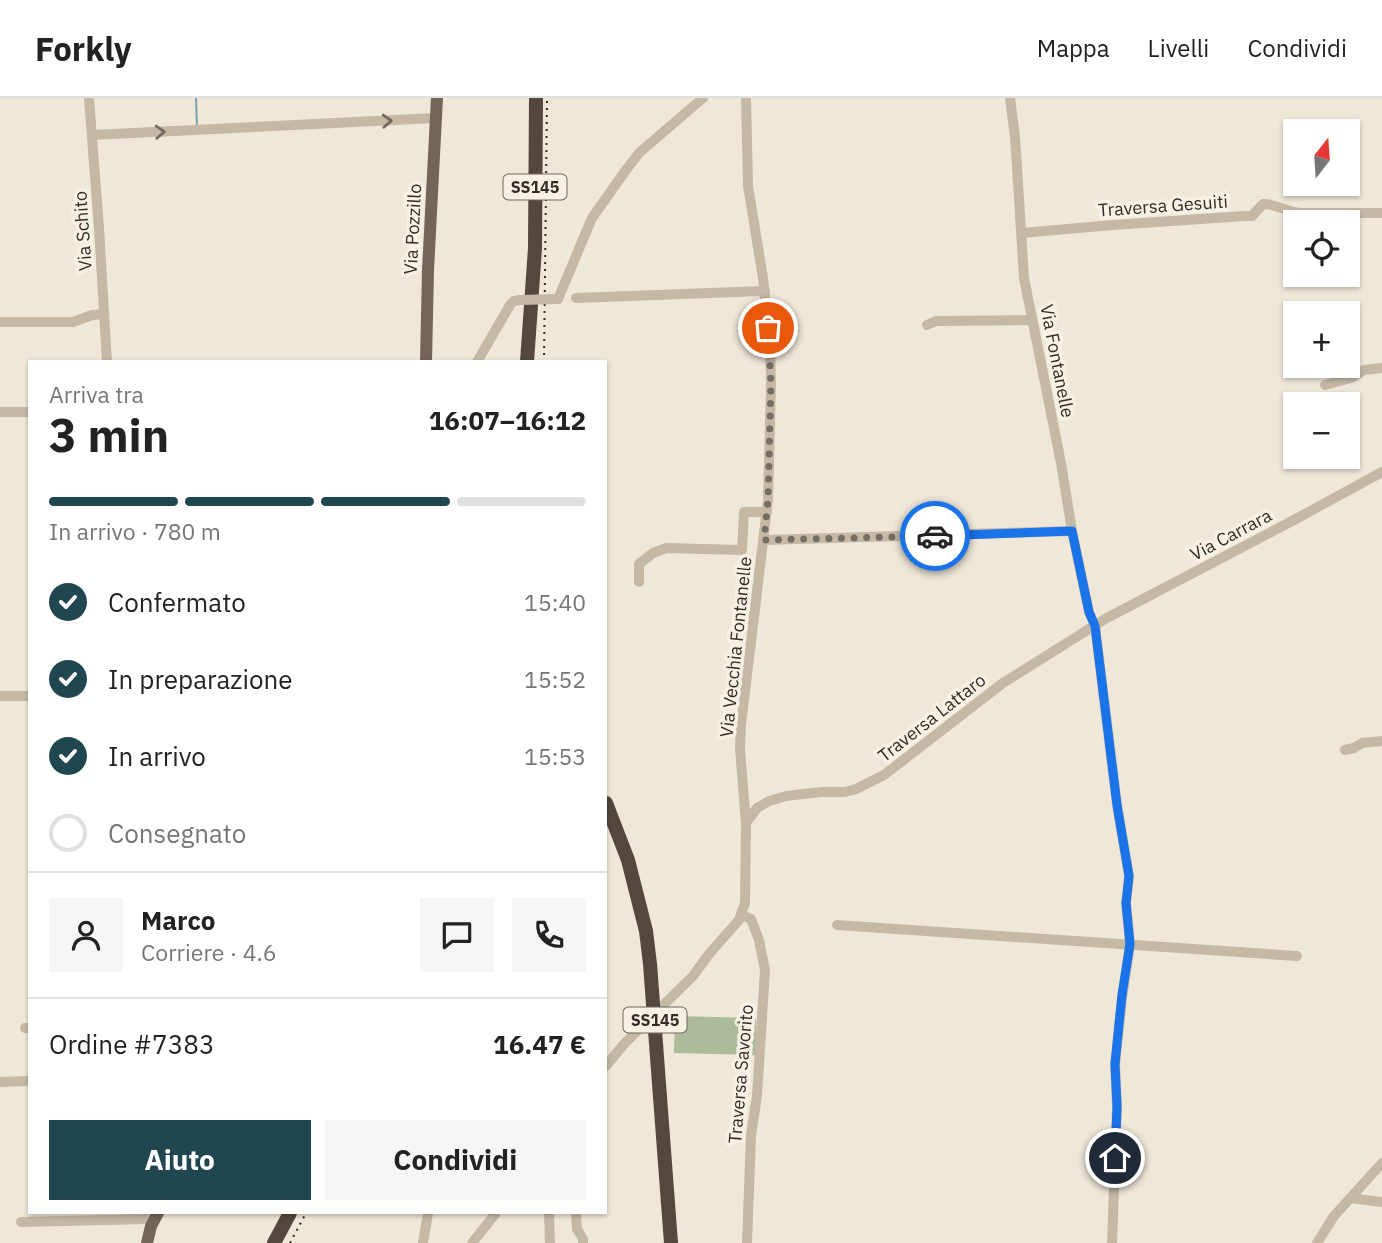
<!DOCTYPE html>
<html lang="it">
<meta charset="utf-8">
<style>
:root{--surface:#fff;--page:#f6f6f6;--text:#222;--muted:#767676;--line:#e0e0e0;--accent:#204650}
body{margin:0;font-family:"IBM Plex Sans",sans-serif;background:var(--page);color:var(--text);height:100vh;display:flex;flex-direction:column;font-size:26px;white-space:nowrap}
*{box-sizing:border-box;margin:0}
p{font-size:23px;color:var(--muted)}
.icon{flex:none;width:38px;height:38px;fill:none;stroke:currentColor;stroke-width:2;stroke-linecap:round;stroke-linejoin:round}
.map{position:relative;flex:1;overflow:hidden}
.drawer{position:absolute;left:28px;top:262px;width:579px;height:854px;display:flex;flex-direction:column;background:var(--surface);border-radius:0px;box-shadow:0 2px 5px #0004}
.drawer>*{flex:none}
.needle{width:46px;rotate:17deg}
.controls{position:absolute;left:1283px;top:21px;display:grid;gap:14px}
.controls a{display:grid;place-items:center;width:77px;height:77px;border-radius:0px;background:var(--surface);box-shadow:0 2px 5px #0004;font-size:35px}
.pin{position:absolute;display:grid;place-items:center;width:60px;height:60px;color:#fff;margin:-30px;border:4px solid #fff;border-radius:50%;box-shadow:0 2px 7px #0007}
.courier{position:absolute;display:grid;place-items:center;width:70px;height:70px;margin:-35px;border:5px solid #1a73e8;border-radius:50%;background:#fff;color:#222;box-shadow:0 2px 9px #0007}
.headline em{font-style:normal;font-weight:700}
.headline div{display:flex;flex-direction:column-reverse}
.headline{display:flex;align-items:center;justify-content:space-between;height:119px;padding:0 21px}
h1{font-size:46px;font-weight:700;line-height:52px}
.bar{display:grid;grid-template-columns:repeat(4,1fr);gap:10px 7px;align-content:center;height:84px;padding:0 21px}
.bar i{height:9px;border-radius:5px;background:var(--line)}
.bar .active{background:var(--accent)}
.bar p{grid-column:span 4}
.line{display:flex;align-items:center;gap:18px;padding:0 21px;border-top:2px solid var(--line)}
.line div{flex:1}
.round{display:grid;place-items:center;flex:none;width:74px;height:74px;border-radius:0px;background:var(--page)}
ol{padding:0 21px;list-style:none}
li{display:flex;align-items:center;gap:21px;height:77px}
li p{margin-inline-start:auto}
li .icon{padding:7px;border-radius:50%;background:var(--accent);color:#fff;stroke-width:4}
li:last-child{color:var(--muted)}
li i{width:38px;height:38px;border:4px solid var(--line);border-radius:50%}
.action{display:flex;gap:14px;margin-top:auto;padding:14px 21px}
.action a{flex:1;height:80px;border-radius:0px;background:var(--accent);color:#fff;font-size:28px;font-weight:700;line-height:80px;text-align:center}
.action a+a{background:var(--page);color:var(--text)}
header{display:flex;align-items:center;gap:42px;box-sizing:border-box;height:98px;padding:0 35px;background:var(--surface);border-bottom:2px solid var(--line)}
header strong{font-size:33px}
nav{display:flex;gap:38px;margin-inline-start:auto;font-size:24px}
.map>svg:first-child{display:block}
.garden{fill:#acbc9a}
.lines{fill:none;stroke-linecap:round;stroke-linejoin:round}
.stream{stroke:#7aa0a9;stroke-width:2}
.minor{stroke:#c5b9a6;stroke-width:10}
.major{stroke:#736558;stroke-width:12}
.highway{stroke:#53473e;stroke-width:14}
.rail{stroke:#322c26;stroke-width:2;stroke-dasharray:2 5;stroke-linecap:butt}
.minor-bridge{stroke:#c5b9a6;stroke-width:10}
.highway-bridge{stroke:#53473e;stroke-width:14}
.oneway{stroke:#746b60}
.done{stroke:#746e65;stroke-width:7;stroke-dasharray:0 12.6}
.route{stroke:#1a73e8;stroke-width:9}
.labels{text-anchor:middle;stroke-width:7;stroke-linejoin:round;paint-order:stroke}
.shield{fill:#f7f1e5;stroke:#6d675f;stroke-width:2}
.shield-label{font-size:16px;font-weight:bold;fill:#322c26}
.street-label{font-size:18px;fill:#322c26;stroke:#f7f1e5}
</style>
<header>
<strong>Forkly</strong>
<nav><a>Mappa</a><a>Livelli</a><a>Condividi</a></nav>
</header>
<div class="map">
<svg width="1382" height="1145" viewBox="0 0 1382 1145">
<rect width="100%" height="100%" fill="#efe8d9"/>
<!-- garden -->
<polygon class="garden" points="675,918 756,920 756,957 674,955"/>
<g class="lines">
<!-- stream -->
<polyline class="stream" points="196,0 197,29"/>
<!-- minor -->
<g class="minor">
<polyline points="89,0 99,130 107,264"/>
<polyline points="746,0 748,88 763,180 770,249 771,285 768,402 741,627 740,651 746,725"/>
<polyline points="1010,0 1015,38 1024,180 1061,365 1072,433 1089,514 1095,528 1117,707 1129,778 1126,805 1130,846 1122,900 1115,966 1117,1009 1112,1145"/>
<polyline points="92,37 436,20"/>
<path d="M1022,135l91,-8 132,-9h7l11,-12c13,0 23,7 36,9h83"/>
<polyline points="576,200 765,193"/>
<polyline points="558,201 592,120 626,72 639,55 703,0"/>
<polyline points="0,224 73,224 92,217 104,216"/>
<polyline points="927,227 936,223 1032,222"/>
<polyline points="477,264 510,207 514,203 520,202"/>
<polyline points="1325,287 1351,280 1364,272 1382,270"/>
<polyline points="0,314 30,314"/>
<polyline points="764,442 1072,433"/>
<polyline points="639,484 639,466 653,455 666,450 742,452 744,414 767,414"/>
<polyline points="0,598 30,598"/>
<polyline points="1345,652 1354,650 1362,645 1382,643"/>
<polyline points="742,817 751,821 759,842 765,872 757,998 751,1037 747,1145"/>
<polyline points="837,827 1297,858"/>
<polyline points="25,930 30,930"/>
<polyline points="606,968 624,946 693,878 709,856 739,822 745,805 746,725 757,710 769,703 786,698 821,694 845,694 856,691 884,677 1003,585 1105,521 1294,422 1382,374"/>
<polyline points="0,984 30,983"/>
<polyline points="1350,1100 1382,1104"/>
<polyline points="549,1115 550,1145"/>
<polyline points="576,1115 577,1131 583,1141 583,1145"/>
<polyline points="21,1124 147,1121"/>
<polyline points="423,1145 428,1115"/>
<polyline points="472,1145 496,1115"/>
<polyline points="1317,1145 1334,1118 1382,1065"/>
</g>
<!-- major -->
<g class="major">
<polyline points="426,264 428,172 437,0"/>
<polyline points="147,1145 151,1128 158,1115"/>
</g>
<!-- highway -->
<g class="highway">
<polyline points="527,264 535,150 536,0"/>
<polyline points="274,1145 290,1115"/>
</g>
<!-- rail -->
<g class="rail">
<polyline points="544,264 547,0"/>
<polyline points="290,1145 306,1115"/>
</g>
<!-- minor-bridge -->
<polyline class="minor-bridge" points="520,202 558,201"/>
<!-- highway-bridge -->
<polyline class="highway-bridge" points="606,705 628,762 646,833 650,866 671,1145"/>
</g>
<!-- one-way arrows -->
<defs><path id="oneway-chevron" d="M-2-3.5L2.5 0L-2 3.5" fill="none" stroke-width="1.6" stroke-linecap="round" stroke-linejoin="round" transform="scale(1.75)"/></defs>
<g class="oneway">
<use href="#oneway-chevron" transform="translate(387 23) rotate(-3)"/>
<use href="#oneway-chevron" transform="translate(160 34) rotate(-3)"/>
</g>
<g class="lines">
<!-- done -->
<polyline class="done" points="768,230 771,285 768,402 764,442 935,438"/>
<!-- route -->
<polyline class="route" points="935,438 1072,433 1089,514 1095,528 1117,707 1129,778 1126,805 1130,846 1122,897 1115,966 1117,1009 1115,1060"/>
</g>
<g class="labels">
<!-- shield labels -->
<g class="shield">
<rect x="503.5" y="76.5" width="63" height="25" rx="5"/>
<rect x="623.5" y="909.5" width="63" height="25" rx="5"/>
</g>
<g class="shield-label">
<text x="535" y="95">SS145</text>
<text x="655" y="928">SS145</text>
</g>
<!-- street labels -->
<g class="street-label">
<text transform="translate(1163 108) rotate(-4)" y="6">Traversa Gesuiti</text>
<text transform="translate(413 131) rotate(-87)" y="6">Via Pozzillo</text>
<text transform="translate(83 133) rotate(-94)" y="6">Via Schito</text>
<text transform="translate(1057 263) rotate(79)" y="6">Via Fontanelle</text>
<text transform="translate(1231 437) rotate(-28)" y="6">Via Carrara</text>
<text transform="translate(736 549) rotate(-84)" y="6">Via Vecchia Fontanelle</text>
<text transform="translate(932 620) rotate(-38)" y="6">Traversa Lattaro</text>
<text transform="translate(741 976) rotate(-85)" y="6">Traversa Savorito</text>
</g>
</g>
</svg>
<div class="controls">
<a><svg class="needle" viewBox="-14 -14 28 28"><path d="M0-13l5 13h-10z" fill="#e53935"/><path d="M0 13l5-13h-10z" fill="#767676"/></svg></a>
<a><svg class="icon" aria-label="locate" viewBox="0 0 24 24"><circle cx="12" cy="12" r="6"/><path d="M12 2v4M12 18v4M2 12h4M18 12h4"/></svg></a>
<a>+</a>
<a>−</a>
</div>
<div class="pin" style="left:768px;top:230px;background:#ea580c"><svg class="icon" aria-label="bag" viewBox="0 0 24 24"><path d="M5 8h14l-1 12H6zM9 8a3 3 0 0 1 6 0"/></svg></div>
<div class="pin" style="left:1115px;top:1060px;background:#1f2937"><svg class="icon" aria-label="home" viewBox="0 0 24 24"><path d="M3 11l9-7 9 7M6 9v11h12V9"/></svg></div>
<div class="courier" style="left:935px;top:438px"><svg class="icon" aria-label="car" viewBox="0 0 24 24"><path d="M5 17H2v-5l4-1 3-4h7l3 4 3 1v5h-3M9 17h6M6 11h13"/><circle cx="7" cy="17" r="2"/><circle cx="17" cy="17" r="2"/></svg></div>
<section class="drawer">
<div class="headline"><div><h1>3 min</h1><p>Arriva tra</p></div><em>16:07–16:12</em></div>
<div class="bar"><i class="active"></i><i class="active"></i><i class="active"></i><i></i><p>In arrivo · 780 m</p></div>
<ol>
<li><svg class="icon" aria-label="check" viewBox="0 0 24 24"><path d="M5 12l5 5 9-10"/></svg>Confermato<p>15:40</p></li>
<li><svg class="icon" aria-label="check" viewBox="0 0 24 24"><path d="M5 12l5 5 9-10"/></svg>In preparazione<p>15:52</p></li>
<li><svg class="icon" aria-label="check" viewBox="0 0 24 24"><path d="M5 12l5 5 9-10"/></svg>In arrivo<p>15:53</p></li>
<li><i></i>Consegnato</li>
</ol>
<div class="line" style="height:126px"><a class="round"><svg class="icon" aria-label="person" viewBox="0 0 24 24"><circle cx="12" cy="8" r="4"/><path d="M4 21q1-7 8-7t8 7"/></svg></a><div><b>Marco</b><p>Corriere · 4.6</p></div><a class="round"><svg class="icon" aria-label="chat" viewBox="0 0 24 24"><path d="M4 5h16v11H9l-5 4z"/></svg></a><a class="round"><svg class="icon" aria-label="phone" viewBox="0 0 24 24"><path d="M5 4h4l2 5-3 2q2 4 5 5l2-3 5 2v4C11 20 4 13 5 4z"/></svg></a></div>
<div class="line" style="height:91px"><div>Ordine #7383</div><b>16.47 €</b></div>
<div class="action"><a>Aiuto</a><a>Condividi</a></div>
</section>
</div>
